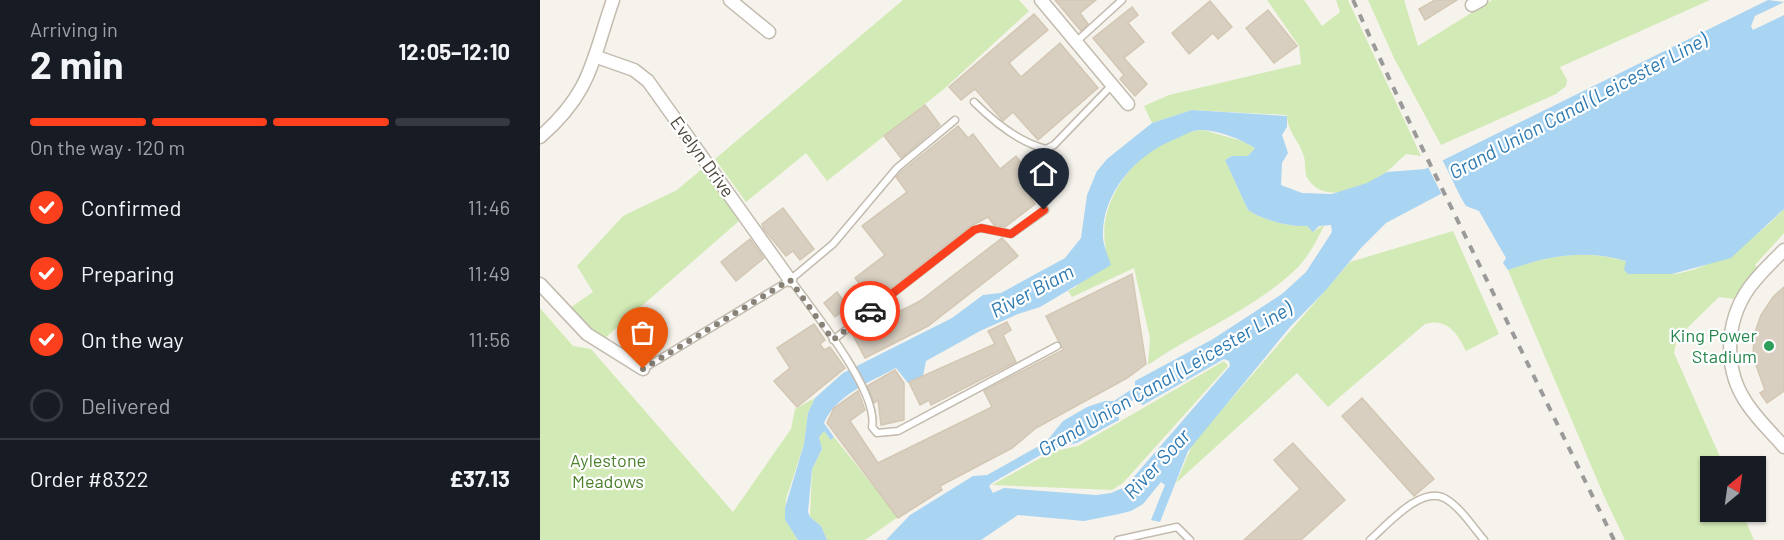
<!DOCTYPE html>
<meta charset="utf-8">
<style>
:root{--surface:#171b24;--page:#20242c;--text:#f1f3f6;--muted:#9ea1a6;--line:#363941;--accent:#fc3f1d}
body{margin:0;font-family:Barlow,sans-serif;background:var(--page);color:var(--text);height:100vh;display:flex;flex-direction:column;font-size:22px;white-space:nowrap}
*{box-sizing:border-box;margin:0}
p{font-size:20px;color:var(--muted)}
.icon{flex:none;width:33px;height:33px;fill:none;stroke:currentColor;stroke-width:2;stroke-linecap:round;stroke-linejoin:round}
.map{position:relative;flex:1;overflow:hidden}
.details{display:flex;flex-direction:column;background:var(--surface);width:540px}
.details>*{flex:none}
.needle{width:39px;rotate:29deg}
.buttons{position:absolute;left:1160px;top:456px;display:grid;gap:12px}
.buttons a{display:grid;place-items:center;width:66px;height:66px;border-radius:0px;background:var(--surface);box-shadow:0 2px 4px #0004;font-size:30px}
.pin{position:absolute;display:grid;place-items:center;width:51px;height:51px;color:#fff;margin:-62px -26px;border-radius:50% 50% 50% 0;rotate:-45deg;box-shadow:0 0 6px #0007}
.pin .icon{rotate:45deg}
.courier{position:absolute;display:grid;place-items:center;width:60px;height:60px;margin:-30px;border:4px solid #fc3f1d;border-radius:50%;background:#fff;color:#222;box-shadow:0 2px 8px #0007}
.headline em{font-style:normal;font-weight:700}
.headline div{display:flex;flex-direction:column-reverse}
.headline{display:flex;align-items:center;justify-content:space-between;height:102px;padding:0 30px}
h1{font-size:39px;font-weight:700;line-height:45px}
.bar{display:grid;grid-template-columns:repeat(4,1fr);gap:9px 6px;align-content:center;height:72px;padding:0 30px}
.bar i{height:8px;border-radius:4px;background:var(--line)}
.bar .on{background:var(--accent)}
.bar p{grid-column:span 4}
.line{display:flex;align-items:center;gap:15px;padding:0 30px;border-top:2px solid var(--line)}
.line div{flex:1}
ol{padding:0 30px;list-style:none}
li{display:flex;align-items:center;gap:18px;height:66px}
li p{margin-inline-start:auto}
li .icon{padding:6px;border-radius:50%;background:var(--accent);color:#fff;stroke-width:4}
li:last-child{color:var(--muted)}
li i{width:33px;height:33px;border:3px solid var(--line);border-radius:50%}
main{display:flex;flex:1;min-height:0}
.map>svg:first-child{display:block}
.green{fill:#d2eab5}
.water{fill:#a9d4f2;fill-rule:evenodd}
.pier{fill:#f6f3ec}
.building{fill:#d8cfc1;stroke:#d3c7b4;stroke-width:1.5}
.lines{fill:none;stroke-linecap:round;stroke-linejoin:round}
.service-casing{stroke:#c2bbae;stroke-width:9}
.minor-casing{stroke:#c2bbae;stroke-width:15}
.service{stroke:#fff;stroke-width:6}
.minor{stroke:#fff;stroke-width:12}
.rail{stroke:#9a9a9a;stroke-width:4;stroke-dasharray:8 8;stroke-linecap:butt}
.done{stroke:#878178;stroke-width:6;stroke-dasharray:0 10.8}
.route{stroke:#fc3f1d;stroke-width:8}
.leisure-dot{fill:#2e9e5b;stroke:#fff;stroke-width:2}
.labels{text-anchor:middle;stroke-width:4.5;stroke-linejoin:round;paint-order:stroke}
.street-label{font-size:18px;fill:#4b4439;stroke:#fff}
.leisure-label{font-size:18px;fill:#27864d;stroke:#fff;text-anchor:end}
.park-label{font-size:18px;fill:#4a7f2a;stroke:#fff}
.water-label{font-size:20px;font-style:italic;fill:#2e7ab2;stroke:#fff}
</style>
<main>
<section class="details">
<div class="headline"><div><h1>2 min</h1><p>Arriving in</p></div><em>12:05–12:10</em></div>
<div class="bar"><i class="on"></i><i class="on"></i><i class="on"></i><i></i><p>On the way · 120 m</p></div>
<ol>
<li><svg class="icon" aria-label="check" viewBox="0 0 24 24"><path d="M5 12l5 5 9-10"/></svg>Confirmed<p>11:46</p></li>
<li><svg class="icon" aria-label="check" viewBox="0 0 24 24"><path d="M5 12l5 5 9-10"/></svg>Preparing<p>11:49</p></li>
<li><svg class="icon" aria-label="check" viewBox="0 0 24 24"><path d="M5 12l5 5 9-10"/></svg>On the way<p>11:56</p></li>
<li><i></i>Delivered</li>
</ol>
<div class="line" style="height:78px"><div>Order #8322</div><b>£37.13</b></div>
</section>
<div class="map">
<svg width="1244" height="540" viewBox="0 0 1244 540">
<rect width="100%" height="100%" fill="#f6f3ec"/>
<!-- green -->
<g class="green">
<polygon points="363,0 479,0 489,11 404,89 287,181 266,153 206,202 175,159"/>
<path d="M727,0h37l18,26 18,-14 -4,-12h12l73,156 -15,-2c-7,6 -13,13 -20,18 -21,15 -60,34 -78,7 -4,-5 -2,-15 -4,-22 -4,-16 -17,-25 -17,-42l-95,-5 -40,13 -8,-17 25,-11 132,-31 -2,-18z"/>
<polygon points="828,0 864,0 878,46 952,0 1170,0 1020,67 1027,80 1026,86 1016,94 901,145 854,58"/>
<path d="M663,130l39,11 13,7 -7,8h-16l-7,4 23,50c14,10 42,17 59,16l6,6 12,-8c-8,16 -17,34 -30,46 -42,40 -100,62 -147,95l2,-27 -16,-70 -62,29 -4,-6 8,-4 30,-38c-12,-54 43,-115 97,-119z"/>
<polygon points="162,169 199,221 65,338 61,337 30,308 53,292 37,266 83,216 137,190"/>
<path d="M1244,209v24l-29,32 3,3 -23,31 -16,-2 -42,41 -3,15 50,113h-14v46h32l12,28h-129l-21,-44 -96,-226c40,-14 75,-21 117,-9 14,4 35,14 49,13 39,-5 84,-36 110,-65z"/>
<path d="M913,231l46,103 -33,17c-8,-17 -19,-34 -41,-27l-97,83 -31,-34 -121,110 17,-40 157,-181z"/>
<polygon points="0,308 33,346 51,349 193,512 251,429 255,409 275,398 268,413 264,444 246,499 245,520 258,540 0,540"/>
<polygon points="684,361 688,366 583,483 572,490 452,485 511,452 538,446"/>
<polygon points="284,431 291,440 294,437 358,517 325,540 287,540 281,526 270,517 272,469 282,449 279,437 281,432"/>
</g>
<!-- water -->
<path class="water" d="M1228,0l16,2 -29,14 -4,10 2,4 31,-15v194l-53,49 -59,16h-44l-4,-4 2,-9c-42,-12 -78,-5 -118,9l-5,-7 3,-5 -27,-47 -13,-5 -12,-19 -68,36 -25,25 -35,42 -36,37 -102,124 -28,71 -9,-2 14,-35 -4,-3 -18,22 -12,7 -12,3 -35,7 -66,-6 -37,25h-95l24,-25 63,-39 14,-1 59,-33 17,-21 24,-14 18,-6h9l21,-14v-6l78,-42 69,-45 24,-22 26,-40 -1,-7 -12,1 -6,6 -6,-6c-17,1 -45,-6 -59,-16l-23,-50 7,-4h16l7,-8c-15,-9 -35,-17 -52,-18 -11,-1 -20,6 -30,10 -39,16 -72,55 -70,98 1,9 5,18 8,27l-71,42 -22,7 -38,17 -54,30 -3,15 -15,7 -12,-15c-26,14 -60,27 -72,55l10,14 -3,3 -7,-9 -5,6 3,12 -10,20 -4,43 2,5 11,9 6,14h-29l-13,-20v-12l19,-64 4,-31 7,-15 28,-25 109,-55 31,-23 18,-2 64,-35 16,-20 6,-43 10,-24 10,-12 45,-36 40,-13 95,6v11l-5,8 6,18 -6,10 -1,22 21,8 30,1 35,-11 20,-11 38,-3zM684,359l5,2 1,5 -105,121 -14,6 -15,2 -92,-7 -11,5 -4,-7 3,-3 59,-34 26,-6 42,-23 -1,-10 15,-10 10,5z"/>
<!-- pier -->
<polygon class="pier" points="901,157 927,210 923,208 913,191 903,197 887,165"/>
<!-- building -->
<g class="building">
<polygon points="515,0 556,0 540,13 548,24 541,31"/>
<polygon points="895,0 917,0 885,20 879,9"/>
<polygon points="670,1 692,27 678,39 673,33 649,54 632,33"/>
<polygon points="592,7 598,15 588,23 604,42 584,58 607,84 595,96 580,79 584,75 553,38"/>
<polygon points="728,10 757,46 734,63 706,28"/>
<polygon points="494,14 508,30 469,63 481,77 520,43 558,88 498,140 473,112 463,121 435,89 421,100 409,87"/>
<polygon points="385,105 400,125 361,158 344,136"/>
<polygon points="418,126 428,138 433,134 460,169 476,156 501,189 490,197 495,204 465,227 454,225 448,217 431,226 333,302 315,278 345,255 322,226 367,192 356,177 361,172"/>
<polygon points="243,208 274,249 260,260 253,251 246,256 223,228 222,224"/>
<polygon points="462,238 478,256 388,326 325,358 313,335 380,301"/>
<polygon points="210,239 224,258 196,281 181,262"/>
<polygon points="592,274 606,364 587,378 496,428 472,448 400,486 402,490 358,518 287,423 294,408 318,391 325,410 310,421 338,463 452,407 444,391 523,350 506,316"/>
<polygon points="1244,287 1244,391 1227,403 1220,393 1225,390 1213,357 1214,335 1221,315 1233,297"/>
<polygon points="297,292 308,307 295,317 284,303"/>
<polygon points="467,322 471,330 463,335 476,362 391,405 389,400 380,405 369,382 455,344 448,331"/>
<polygon points="274,324 285,340 280,344 284,350 290,347 305,368 257,407 234,381 250,368 237,348"/>
<polygon points="355,370 364,383 364,420 341,425 338,400 334,403 327,386"/>
<polygon points="822,398 894,479 874,496 802,416"/>
<polygon points="753,443 805,500 761,540 704,540 760,489 734,460"/>
</g>
<g class="lines">
<!-- service casing -->
<g class="service-casing">
<g id="service">
<polyline points="537,41 582,0"/>
<path d="M434,102c20,20 44,40 72,47l8,-4 58,-60"/>
<path d="M251,280c21,30 88,111 81,147l5,6 21,-2 159,-85"/>
<polyline points="293,340 434,230 441,228 471,234 505,210"/>
<polyline points="103,369 250,280 293,244 357,168 415,120"/>
<polyline points="578,540 637,527 650,540"/>
<path d="M830,540c17,-15 52,-56 76,-41 15,9 27,28 38,41"/>
</g>
</g>
<!-- minor casing -->
<g class="minor-casing">
<g id="minor">
<polyline points="190,0 229,32"/>
<polyline points="501,0 588,104"/>
<polyline points="932,5 941,0"/>
<polyline points="57,57 94,70 108,81 250,280"/>
<path d="M0,137c52,-45 52,-77 73,-137"/>
<path d="M1244,250c-12,12 -25,24 -35,38 -24,34 -26,82 -1,117 10,15 24,28 36,42"/>
<polyline points="0,284 47,334 103,369"/>
</g>
</g>
<!-- service -->
<use href="#service" class="service"/>
<!-- minor -->
<use href="#minor" class="minor"/>
<!-- rail -->
<polyline class="rail" points="813,0 867,117 1074,540"/>
</g>
<g class="lines">
<!-- done -->
<polyline class="done" points="103,369 250,280 293,340 330,311"/>
<!-- route -->
<polyline class="route" points="330,311 434,230 441,228 471,234 504,210"/>
</g>
<!-- markers -->
<circle class="leisure-dot" cx="1229" cy="346" r="6"/>
<g class="labels">
<!-- street labels -->
<g class="street-label">
<text transform="translate(162 157) rotate(54)" y="6">Evelyn Drive</text>
</g>
<!-- leisure labels -->
<g class="leisure-label">
<text x="1217" y="342">King Power<tspan x="1217" dy="21">Stadium</tspan></text>
</g>
<!-- park labels -->
<g class="park-label">
<text x="68" y="467">Aylestone<tspan x="68" dy="21">Meadows</tspan></text>
</g>
<!-- water labels -->
<g class="water-label">
<text transform="translate(1038 106) rotate(-28)" y="7">Grand Union Canal (Leicester Line)</text>
<text transform="translate(492 291) rotate(-28)" y="7">River Biam</text>
<text transform="translate(625 379) rotate(-30)" y="7">Grand Union Canal (Leicester Line)</text>
<text transform="translate(617 464) rotate(-47)" y="7">River Soar</text>
</g>
</g>
</svg>
<div class="buttons">
<a><svg class="needle" viewBox="-14 -14 28 28"><path d="M0-13l5 13h-10z" fill="#e53935"/><path d="M0 13l5-13h-10z" fill="#9ea1a6"/></svg></a>
</div>
<div class="pin" style="left:103px;top:369px;background:#ea580c"><svg class="icon" aria-label="bag" viewBox="0 0 24 24"><path d="M5 8h14l-1 12H6zM9 8a3 3 0 0 1 6 0"/></svg></div>
<div class="pin" style="left:504px;top:210px;background:#1f2937"><svg class="icon" aria-label="home" viewBox="0 0 24 24"><path d="M3 11l9-7 9 7M6 9v11h12V9"/></svg></div>
<div class="courier" style="left:330px;top:311px"><svg class="icon" aria-label="car" viewBox="0 0 24 24"><path d="M5 17H2v-5l4-1 3-4h7l3 4 3 1v5h-3M9 17h6M6 11h13"/><circle cx="7" cy="17" r="2"/><circle cx="17" cy="17" r="2"/></svg></div>
</div>
</main>
